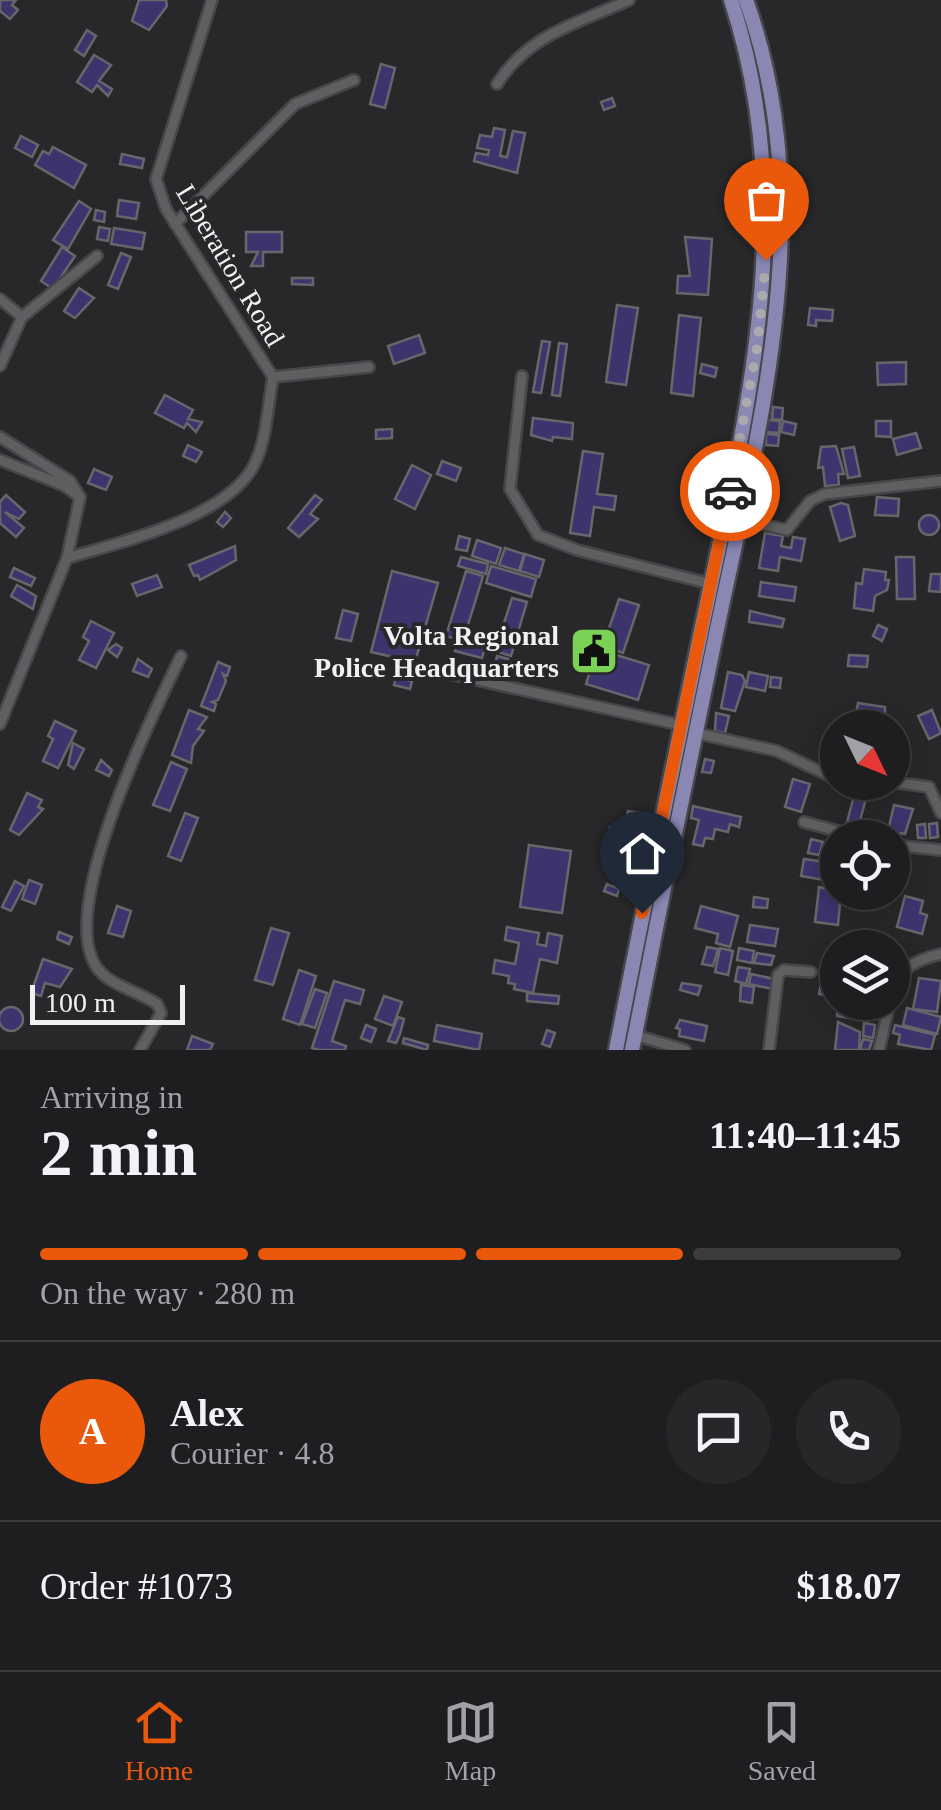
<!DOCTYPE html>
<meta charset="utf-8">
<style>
:root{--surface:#1e1e20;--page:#262729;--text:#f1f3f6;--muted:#a1a2a5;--line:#3c3c3e;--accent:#ea580c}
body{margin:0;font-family:Georgia,serif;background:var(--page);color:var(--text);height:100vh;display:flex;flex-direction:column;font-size:38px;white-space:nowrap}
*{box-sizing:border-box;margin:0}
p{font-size:32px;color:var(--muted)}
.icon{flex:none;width:55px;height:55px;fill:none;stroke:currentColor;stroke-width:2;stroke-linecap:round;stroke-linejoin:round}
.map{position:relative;height:1050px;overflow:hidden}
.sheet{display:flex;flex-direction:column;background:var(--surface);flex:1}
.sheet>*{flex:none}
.needle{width:65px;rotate:133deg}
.controls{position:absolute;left:820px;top:710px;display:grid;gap:20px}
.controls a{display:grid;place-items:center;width:90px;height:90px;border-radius:50%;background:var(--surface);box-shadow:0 5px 25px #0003,0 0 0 2px var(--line);font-size:50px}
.scale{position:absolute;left:30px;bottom:25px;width:155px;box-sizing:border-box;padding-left:10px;border:5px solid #f1f1f3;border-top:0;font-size:28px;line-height:35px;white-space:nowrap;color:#f1f1f3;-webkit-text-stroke:8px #28282b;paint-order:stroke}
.pin{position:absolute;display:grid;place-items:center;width:85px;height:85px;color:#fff;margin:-102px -42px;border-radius:50% 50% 50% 0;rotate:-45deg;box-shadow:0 0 10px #0007}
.pin .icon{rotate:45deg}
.courier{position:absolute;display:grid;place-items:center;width:100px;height:100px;margin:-50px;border:8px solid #ea580c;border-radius:50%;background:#fff;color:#222;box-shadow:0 2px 12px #0007}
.head em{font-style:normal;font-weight:600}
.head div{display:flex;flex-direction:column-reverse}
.head{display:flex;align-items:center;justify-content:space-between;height:170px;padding:0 40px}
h1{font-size:65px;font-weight:600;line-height:75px}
.bar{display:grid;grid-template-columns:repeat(4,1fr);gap:15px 10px;align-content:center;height:120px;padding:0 40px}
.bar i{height:12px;border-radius:8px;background:var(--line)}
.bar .on{background:var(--accent)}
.bar p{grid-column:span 4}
.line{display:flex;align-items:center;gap:25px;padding:0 40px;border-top:2px solid var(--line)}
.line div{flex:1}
.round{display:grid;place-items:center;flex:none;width:105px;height:105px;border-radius:52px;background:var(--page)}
.dock{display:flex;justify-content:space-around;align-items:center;height:140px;border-top:2px solid var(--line);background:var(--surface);font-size:28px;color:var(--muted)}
.dock a{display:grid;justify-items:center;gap:5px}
.dock .on{color:var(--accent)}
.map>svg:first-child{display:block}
.building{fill:#3c346d;stroke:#67676b;stroke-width:2.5}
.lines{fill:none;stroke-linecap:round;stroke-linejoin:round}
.minor-casing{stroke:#47474a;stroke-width:14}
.primary-casing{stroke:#47474a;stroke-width:19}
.minor{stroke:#5f5f62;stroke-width:9}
.primary{stroke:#8a87b3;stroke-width:14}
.done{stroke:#ababad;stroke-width:10;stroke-dasharray:0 18}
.route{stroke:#ea580c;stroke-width:12}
.labels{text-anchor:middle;stroke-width:8;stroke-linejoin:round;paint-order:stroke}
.street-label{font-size:28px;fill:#f1f1f3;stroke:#28282b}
.poi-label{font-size:28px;font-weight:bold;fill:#f1f1f3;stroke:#28282b;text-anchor:end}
</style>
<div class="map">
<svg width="941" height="1050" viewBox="0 0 941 1050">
<rect width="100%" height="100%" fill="#28282b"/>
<!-- building -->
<g class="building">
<polygon points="0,0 16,0 12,5 18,10 10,19 0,11"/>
<polygon points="139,0 166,0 167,6 149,30 132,21"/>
<polygon points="87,30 96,36 84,56 75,50"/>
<polygon points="94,55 111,65 99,81 112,89 108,96 97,85 92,92 77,82"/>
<polygon points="381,64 395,68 385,108 370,104"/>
<polygon points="612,98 615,106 604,110 601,102"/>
<polygon points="494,128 505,130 500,156 507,157 513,131 525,133 517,173 474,161 476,153 488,155 489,150 477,148 480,135 492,137"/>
<polygon points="21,136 38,145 32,157 15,148"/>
<polygon points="53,147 86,165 74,188 35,165 43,151 49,154"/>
<polygon points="122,154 144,159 142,168 120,164"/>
<polygon points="119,200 139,203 136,219 117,216"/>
<polygon points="79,201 91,209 68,249 53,240"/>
<polygon points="96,210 105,212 104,222 94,220"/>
<polygon points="99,227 110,229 108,241 97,239"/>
<polygon points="114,228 145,233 142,249 111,244"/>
<polygon points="246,232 282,232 282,252 263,252 263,266 251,266 258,252 246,252"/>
<polygon points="685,237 712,239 708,295 677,293 678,276 690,276"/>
<polygon points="62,247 75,256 53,289 41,281"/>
<polygon points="121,253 131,257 118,289 108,285"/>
<polygon points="292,278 313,278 313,285 292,284"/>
<polygon points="79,288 94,298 75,318 64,311"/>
<polygon points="617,305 638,308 626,385 606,382"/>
<polygon points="810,308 833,310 832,321 816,320 816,326 808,325"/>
<polygon points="679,315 701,318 693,396 671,393"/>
<polygon points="419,335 425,353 394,364 388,346"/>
<polygon points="542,341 550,342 541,393 533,392"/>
<polygon points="559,343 567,344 560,396 552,395"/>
<polygon points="906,362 906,384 878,385 877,363"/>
<polygon points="702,364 717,368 715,377 700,373"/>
<polygon points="165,395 193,410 188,419 202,422 196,432 187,423 184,428 155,413"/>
<polygon points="773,407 783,408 782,420 772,419"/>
<polygon points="533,418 573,423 572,439 553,437 552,441 531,435"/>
<polygon points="766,420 780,421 779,433 765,432"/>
<polygon points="783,421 796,424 794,435 781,432"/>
<polygon points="876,421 891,421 891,437 876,436"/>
<polygon points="392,429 392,438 376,439 376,430"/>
<polygon points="916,433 921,448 897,455 893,439"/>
<polygon points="766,434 779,435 778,446 766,445"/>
<polygon points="188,445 202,452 196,462 183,456"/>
<polygon points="836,446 844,474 838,474 839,485 825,486 823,467 818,468 821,447"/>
<polygon points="854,447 860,476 848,478 842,449"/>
<polygon points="583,451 603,454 597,494 616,496 614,510 594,507 590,536 570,533"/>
<polygon points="442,461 461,468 456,481 437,474"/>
<polygon points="412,465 431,475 415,509 395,499"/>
<polygon points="94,469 112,477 106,490 88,483"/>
<polygon points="6,495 25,512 19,519 5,512 24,528 16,537 0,523 0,502"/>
<polygon points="315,495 322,500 310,514 318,519 299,537 288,528"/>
<polygon points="877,497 899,499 898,516 875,515"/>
<polygon points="841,503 848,505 855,536 840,541 830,507"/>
<polygon points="225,512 231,518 223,527 217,522"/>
<circle cx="929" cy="525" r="10"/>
<polygon points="765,533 783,536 781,546 791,548 793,537 805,539 801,561 780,557 778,571 759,568"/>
<polygon points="459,536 470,539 467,551 456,549"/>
<polygon points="477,540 501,548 496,564 472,556"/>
<polygon points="235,546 236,560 200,580 198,575 194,576 189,565"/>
<polygon points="505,548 524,554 519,571 499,565"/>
<polygon points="525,554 544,560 539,577 520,571"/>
<polygon points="461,557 488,564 486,574 458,566"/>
<polygon points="896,557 914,557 915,599 897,599"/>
<polygon points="491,566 536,579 531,597 486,583"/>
<polygon points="14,568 35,578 31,586 10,577"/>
<polygon points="864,569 886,572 885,580 889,580 887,590 875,596 873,611 854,608 856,583 862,584"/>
<polygon points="392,571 438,583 415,662 371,652"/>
<polygon points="466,571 483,576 463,641 446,636"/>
<polygon points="931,574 941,574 941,592 929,591"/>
<polygon points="157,575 162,587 137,596 132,584"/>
<polygon points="761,582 796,587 794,601 759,596"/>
<polygon points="17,585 36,596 33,609 11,596"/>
<polygon points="512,598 527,602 511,656 495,651"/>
<polygon points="619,599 639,605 623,653 603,646"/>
<polygon points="343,610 358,614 351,641 336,638"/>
<polygon points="750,611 784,619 782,627 749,622"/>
<polygon points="91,621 114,633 96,668 79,660 89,641 83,637"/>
<polygon points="878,625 887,629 882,641 873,636"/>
<polygon points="458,641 485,648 482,658 455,651"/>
<polygon points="116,644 122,648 117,657 108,650"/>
<polygon points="597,649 649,665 638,700 586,684"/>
<polygon points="849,655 868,656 867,667 848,666"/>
<polygon points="497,656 508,659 506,668 495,665"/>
<polygon points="138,659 152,669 148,677 133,671"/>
<polygon points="218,662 230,667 227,676 223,674 226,681 218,700 212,702 216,704 214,711 201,706"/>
<polygon points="728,672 742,675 745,681 735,711 721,708"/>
<polygon points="749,672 768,676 765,691 746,687"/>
<polygon points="396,677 412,681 410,689 394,685"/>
<polygon points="771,677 781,678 780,688 770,687"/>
<polygon points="858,703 885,707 885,725 854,724"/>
<polygon points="189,710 207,717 198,729 204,731 193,746 191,763 172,755"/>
<polygon points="932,710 941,733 929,739 918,716"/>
<polygon points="716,713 729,716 725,733 715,731"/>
<polygon points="55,721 76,731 58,768 43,761 53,739 48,736"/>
<polygon points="73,743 84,749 74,769 68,765"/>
<polygon points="705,759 714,761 711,773 702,772"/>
<polygon points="101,760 112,770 109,776 96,770"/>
<polygon points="171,762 187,769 170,811 153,805"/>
<polygon points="793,779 810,784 801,812 785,807"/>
<polygon points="855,792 867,795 859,824 879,826 877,834 846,826"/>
<polygon points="27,793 42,800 38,807 43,809 19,835 10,830"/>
<polygon points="894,805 913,809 905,834 888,831"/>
<polygon points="693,806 741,817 739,827 730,824 728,832 715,829 713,839 705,838 703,846 693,844 699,820 691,818"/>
<polygon points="628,811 642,813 640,828 625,825"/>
<polygon points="185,813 198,818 181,861 168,856"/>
<polygon points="937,823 938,837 930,838 929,824"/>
<polygon points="925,824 926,838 918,838 917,825"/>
<polygon points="610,827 624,830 618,858 604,855"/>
<polygon points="626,839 639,843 633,862 620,858"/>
<polygon points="811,839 823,842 819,855 808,853"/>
<polygon points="529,845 571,851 562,913 520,907"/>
<polygon points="820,857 834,859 830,881 801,876 804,859 819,861"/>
<polygon points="29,880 42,885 35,904 22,899"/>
<polygon points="15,881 24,886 11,911 2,907"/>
<polygon points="607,884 619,889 617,896 604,891"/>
<polygon points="819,887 841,892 838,925 815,922"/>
<polygon points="905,896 923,901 920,913 927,915 922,934 897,927"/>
<polygon points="754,897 768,899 767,908 753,907"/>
<polygon points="117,906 131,911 123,937 108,933"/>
<polygon points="701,906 738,916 730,947 716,943 718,934 695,928"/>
<polygon points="750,925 778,929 775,946 747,942"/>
<polygon points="507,927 539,933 537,944 546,946 548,933 562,936 557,963 540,959 533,993 514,989 515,984 508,983 509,976 493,973 495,960 515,964 519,943 505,940"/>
<polygon points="271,928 289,933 273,985 255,980"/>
<polygon points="59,932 72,937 69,944 57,939"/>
<polygon points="707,947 718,949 713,966 702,964"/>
<polygon points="720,948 733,951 728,975 715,972"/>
<polygon points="739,948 754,951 752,963 737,960"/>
<polygon points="757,953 774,956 771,965 754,963"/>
<polygon points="43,959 72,969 60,987 45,983 41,996 31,993"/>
<polygon points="738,967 750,969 746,984 735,981"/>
<polygon points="824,967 838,970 835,997 819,994"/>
<polygon points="299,970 316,976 300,1025 283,1019"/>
<polygon points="751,974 774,979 772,989 749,984"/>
<polygon points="919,978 941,981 937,1012 913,1009"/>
<polygon points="334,981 364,990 360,1004 345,1000 332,1041 346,1046 345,1050 319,1050 312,1048"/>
<polygon points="682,983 701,986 698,995 680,990"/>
<polygon points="741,985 754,987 752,1003 740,1001"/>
<polygon points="315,989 327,993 315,1028 302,1024"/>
<polygon points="527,993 559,996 558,1004 527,1001"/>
<polygon points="384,996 402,1002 393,1026 375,1019"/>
<polygon points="839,1002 870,1008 868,1021 837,1016"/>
<circle cx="11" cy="1019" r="12"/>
<polygon points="907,1008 941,1017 937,1034 903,1025"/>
<polygon points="398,1017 404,1019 400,1034 396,1043 388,1041"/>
<polygon points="680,1020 707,1026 704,1041 679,1036 680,1029 676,1028"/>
<polygon points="838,1022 860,1032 859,1050 835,1050"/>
<polygon points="864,1023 875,1025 873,1038 863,1036"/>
<polygon points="366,1025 376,1029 371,1042 361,1038"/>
<polygon points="437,1025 482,1034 479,1050 434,1041"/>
<polygon points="895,1025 935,1035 931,1050 898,1044 900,1035 893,1033"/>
<polygon points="547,1030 555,1033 550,1047 542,1044"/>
<polygon points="192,1036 213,1044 210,1050 187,1050"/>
<polygon points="404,1038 428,1045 427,1050 403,1043"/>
<polygon points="863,1039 872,1041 869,1050 860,1050"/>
</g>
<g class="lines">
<!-- minor casing -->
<g class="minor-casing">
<g id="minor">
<path d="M497,84c32,-50 79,-60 132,-84"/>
<polyline points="175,224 295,104 354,80"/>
<polyline points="0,299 22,317"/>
<polyline points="0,366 22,317 97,256"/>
<polyline points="522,376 510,489 538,535 577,550 711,584"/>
<polyline points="273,377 369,367"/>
<polyline points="0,437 70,481 80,497"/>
<polyline points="0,460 65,486 80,497 67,558"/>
<polyline points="740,519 787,530 810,501 825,494 941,481"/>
<polyline points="450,674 681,725"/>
<path d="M0,724l67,-166c54,-16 165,-41 189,-97 11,-25 12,-58 17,-84l-107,-168 -10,-30 56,-179"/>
<polyline points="696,733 777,751 838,780"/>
<polyline points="846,782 887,782"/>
<polyline points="892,782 929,787 941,813"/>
<polyline points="804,822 863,838"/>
<polyline points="892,845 941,850"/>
<path d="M892,990c8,-23 27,-31 49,-36"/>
<polyline points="635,1035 685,1050"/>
<path d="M140,1050l21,-37 -4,-9c-17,-12 -46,-18 -59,-35 -44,-56 55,-255 83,-313"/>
<polyline points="769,1050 778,975 784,970 811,972"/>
<polyline points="879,1050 890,1002"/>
</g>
</g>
<!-- primary casing -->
<g class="primary-casing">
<g id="primary">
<path d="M616,1050c27,-141 57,-282 86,-423 44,-212 99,-415 29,-627"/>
<path d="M632,1050c27,-139 55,-277 84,-416 43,-207 105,-427 30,-634"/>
</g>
</g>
<!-- minor -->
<use href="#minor" class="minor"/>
<!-- primary -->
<use href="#primary" class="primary"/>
</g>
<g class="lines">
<!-- done -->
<polyline class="done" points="730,491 757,348 766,260"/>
<!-- route -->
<polyline class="route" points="642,913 730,491"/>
</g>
<!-- icons -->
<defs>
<g id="civic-square" transform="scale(2.5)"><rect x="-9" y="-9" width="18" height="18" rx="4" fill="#7bd155" stroke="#28282b"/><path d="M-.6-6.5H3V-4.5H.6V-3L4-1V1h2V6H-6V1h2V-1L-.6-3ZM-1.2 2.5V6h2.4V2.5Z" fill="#111"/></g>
</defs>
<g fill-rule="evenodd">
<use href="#civic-square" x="594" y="651"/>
</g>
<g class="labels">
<!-- street labels -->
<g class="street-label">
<text transform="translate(231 265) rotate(59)" y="10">Liberation Road</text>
</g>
<!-- poi labels -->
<g class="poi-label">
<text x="559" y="645">Volta Regional<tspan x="559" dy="32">Police Headquarters</tspan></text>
</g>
</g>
</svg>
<div class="controls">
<a><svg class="needle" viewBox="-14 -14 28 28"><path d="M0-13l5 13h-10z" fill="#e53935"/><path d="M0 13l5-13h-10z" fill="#a1a2a5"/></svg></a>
<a><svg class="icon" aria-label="locate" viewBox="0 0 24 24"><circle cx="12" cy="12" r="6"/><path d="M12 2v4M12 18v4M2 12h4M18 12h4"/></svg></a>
<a><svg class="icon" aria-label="layers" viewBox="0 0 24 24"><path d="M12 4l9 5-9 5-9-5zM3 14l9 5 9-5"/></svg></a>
</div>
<div class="scale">100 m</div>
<div class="pin" style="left:766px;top:260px;background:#ea580c"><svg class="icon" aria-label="bag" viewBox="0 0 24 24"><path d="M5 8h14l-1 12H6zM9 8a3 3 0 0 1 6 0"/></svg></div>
<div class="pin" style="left:642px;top:913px;background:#1f2937"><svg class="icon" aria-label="home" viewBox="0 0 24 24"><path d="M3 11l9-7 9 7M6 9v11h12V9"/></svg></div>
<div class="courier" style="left:730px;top:491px"><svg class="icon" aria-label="car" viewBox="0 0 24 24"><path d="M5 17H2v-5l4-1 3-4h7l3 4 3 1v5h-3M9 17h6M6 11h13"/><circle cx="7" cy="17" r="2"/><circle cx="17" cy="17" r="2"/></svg></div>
</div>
<section class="sheet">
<div class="head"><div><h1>2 min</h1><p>Arriving in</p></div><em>11:40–11:45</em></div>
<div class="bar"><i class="on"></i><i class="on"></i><i class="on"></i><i></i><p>On the way · 280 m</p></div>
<div class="line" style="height:180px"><b class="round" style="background:var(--accent);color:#fff">A</b><div><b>Alex</b><p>Courier · 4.8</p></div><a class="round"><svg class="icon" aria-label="chat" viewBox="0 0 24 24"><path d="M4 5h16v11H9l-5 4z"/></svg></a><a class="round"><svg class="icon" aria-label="phone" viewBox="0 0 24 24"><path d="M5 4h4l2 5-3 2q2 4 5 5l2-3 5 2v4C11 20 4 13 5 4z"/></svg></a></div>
<div class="line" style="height:130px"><div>Order #1073</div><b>$18.07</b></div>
</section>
<nav class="dock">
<a class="on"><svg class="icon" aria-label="home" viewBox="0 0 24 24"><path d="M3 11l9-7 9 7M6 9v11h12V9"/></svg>Home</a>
<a><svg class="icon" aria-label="map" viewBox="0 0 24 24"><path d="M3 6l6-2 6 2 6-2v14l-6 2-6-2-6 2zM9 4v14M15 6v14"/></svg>Map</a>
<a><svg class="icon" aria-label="saved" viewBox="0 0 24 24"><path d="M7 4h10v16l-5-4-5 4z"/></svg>Saved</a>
</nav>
